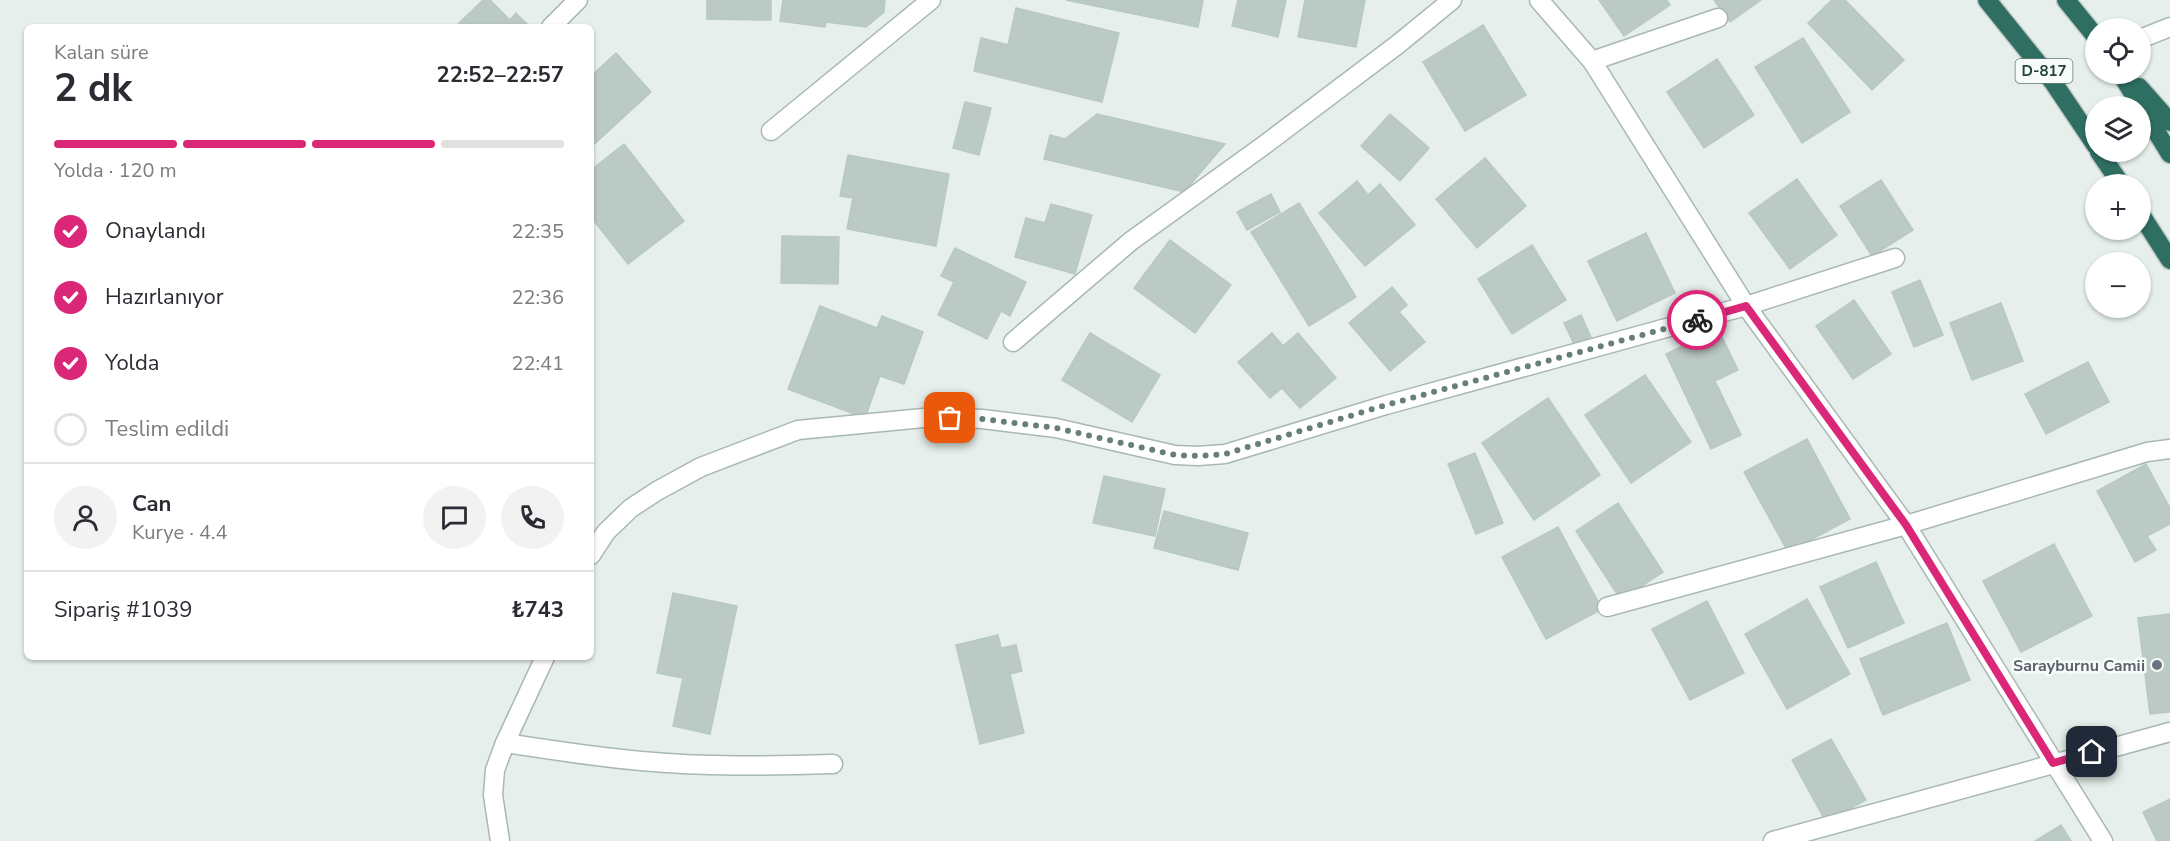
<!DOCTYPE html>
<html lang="tr">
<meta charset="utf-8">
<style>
:root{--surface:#fff;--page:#f2f2f3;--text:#2b2b33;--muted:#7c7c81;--line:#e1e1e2;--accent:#db2777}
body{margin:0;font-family:"Nunito Sans",sans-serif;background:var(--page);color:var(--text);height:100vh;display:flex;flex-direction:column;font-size:22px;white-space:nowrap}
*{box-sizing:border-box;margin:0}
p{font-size:20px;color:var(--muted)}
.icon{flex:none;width:33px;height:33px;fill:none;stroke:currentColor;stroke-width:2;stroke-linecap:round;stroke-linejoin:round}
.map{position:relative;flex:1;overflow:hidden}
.panel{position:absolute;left:24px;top:24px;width:570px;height:636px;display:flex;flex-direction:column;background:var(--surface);border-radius:9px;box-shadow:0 2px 4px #0004}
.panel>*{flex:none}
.buttons{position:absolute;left:2085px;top:18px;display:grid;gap:12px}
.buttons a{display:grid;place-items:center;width:66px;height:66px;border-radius:50%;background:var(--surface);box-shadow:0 2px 4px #0004;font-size:30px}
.pin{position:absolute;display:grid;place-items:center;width:51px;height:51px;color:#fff;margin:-26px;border-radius:12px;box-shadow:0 3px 9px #0006}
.courier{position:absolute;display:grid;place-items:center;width:60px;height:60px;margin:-30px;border:4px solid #db2777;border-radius:50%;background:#fff;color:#222;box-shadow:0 2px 8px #0007}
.headline em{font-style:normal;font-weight:700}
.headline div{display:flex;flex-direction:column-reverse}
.headline{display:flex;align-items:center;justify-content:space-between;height:102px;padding:0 30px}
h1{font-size:39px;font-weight:700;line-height:45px}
.bar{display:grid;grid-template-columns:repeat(4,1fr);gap:9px 6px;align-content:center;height:72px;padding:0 30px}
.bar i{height:8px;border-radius:4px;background:var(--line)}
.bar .on{background:var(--accent)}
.bar p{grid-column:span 4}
.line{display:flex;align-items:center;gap:15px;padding:0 30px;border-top:2px solid var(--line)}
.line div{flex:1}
.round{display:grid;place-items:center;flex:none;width:63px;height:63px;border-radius:32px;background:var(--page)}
ol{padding:0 30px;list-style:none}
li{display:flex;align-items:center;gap:18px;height:66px}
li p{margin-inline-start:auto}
li .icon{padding:6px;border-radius:50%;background:var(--accent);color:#fff;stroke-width:4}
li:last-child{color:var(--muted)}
li i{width:33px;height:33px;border:3px solid var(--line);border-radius:50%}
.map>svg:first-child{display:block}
.building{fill:#bbcac4;stroke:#b8c9c2;stroke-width:1.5}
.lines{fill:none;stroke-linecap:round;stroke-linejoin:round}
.minor-casing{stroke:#a8b8b2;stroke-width:21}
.highway-casing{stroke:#c2cac8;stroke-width:21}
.minor{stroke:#fff;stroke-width:18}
.highway{stroke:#2f6f62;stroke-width:18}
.done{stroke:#687f78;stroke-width:6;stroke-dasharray:0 10.8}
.route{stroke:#db2777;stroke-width:8}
.worship-dot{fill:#6b7280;stroke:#f7fbf9;stroke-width:2}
.labels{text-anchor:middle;stroke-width:5;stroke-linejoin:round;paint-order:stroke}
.shield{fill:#f7fbf9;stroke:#637a73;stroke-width:1.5}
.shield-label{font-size:15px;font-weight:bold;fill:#24423a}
.worship-label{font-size:16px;font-weight:bold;fill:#5b616d;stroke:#f7fbf9;text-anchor:end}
</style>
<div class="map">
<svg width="2170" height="841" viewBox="0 0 2170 841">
<rect width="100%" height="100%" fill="#e6efeb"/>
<!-- building -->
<g class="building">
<polygon points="483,0 490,0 510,20 516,13 530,27 455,27"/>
<polygon points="707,0 771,0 771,20 707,19"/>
<polygon points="783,0 885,0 884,12 866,27 826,22 825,27 780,21"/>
<polygon points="1066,0 1203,0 1198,27"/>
<polygon points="1238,0 1286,0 1278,37 1232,26"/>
<polygon points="1305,0 1365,0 1356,47 1298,37"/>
<polygon points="1599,0 1667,0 1670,5 1624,36"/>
<polygon points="1714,0 1761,0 1730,22"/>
<polygon points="1832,0 1845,0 1904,60 1872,90 1808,23"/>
<polygon points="1016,8 1119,33 1102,102 974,71 981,38 1008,45"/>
<polygon points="1483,25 1526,95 1465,131 1423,62"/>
<polygon points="1803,38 1850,112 1802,143 1755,67"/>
<polygon points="616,53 651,92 591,147 591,76"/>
<polygon points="1717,59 1754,115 1704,148 1667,92"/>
<polygon points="965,102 991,108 979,155 953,148"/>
<polygon points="1097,114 1225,144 1184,192 1044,159 1050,135 1065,139"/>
<polygon points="1390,114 1429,148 1400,181 1361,146"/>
<polygon points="624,144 684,221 628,264 591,217 591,170"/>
<polygon points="848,155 949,174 936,246 847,229 853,198 840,196"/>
<polygon points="1485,158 1526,206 1477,248 1436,199"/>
<polygon points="1797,179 1837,235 1790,269 1749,213"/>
<polygon points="1881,180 1913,230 1872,256 1840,206"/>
<polygon points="1357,181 1368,195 1380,184 1415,225 1365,266 1319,213"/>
<polygon points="1271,194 1280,212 1247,230 1237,212"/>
<polygon points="1299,203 1356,297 1309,326 1251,232"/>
<polygon points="1051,204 1092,215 1075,274 1015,257 1026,218 1045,223"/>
<polygon points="1646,233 1675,293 1617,321 1588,261"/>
<polygon points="782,236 839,237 838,284 781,283"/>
<polygon points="1170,240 1231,285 1195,333 1134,288"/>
<polygon points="1532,245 1566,300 1512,334 1478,279"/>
<polygon points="955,248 1026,282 1010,316 1001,311 987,339 938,315 954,282 941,276"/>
<polygon points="1920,280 1943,335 1914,347 1892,292"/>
<polygon points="1392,287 1407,305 1399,312 1425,342 1390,371 1349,323"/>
<polygon points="1854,300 1891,354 1853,379 1816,326"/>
<polygon points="2001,303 2023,361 1972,380 1950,323"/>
<polygon points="820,306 877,328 882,316 923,332 904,384 880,376 865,418 788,389"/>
<polygon points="1581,315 1591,337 1574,344 1564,323"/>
<polygon points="1718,329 1738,370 1715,381 1741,435 1711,449 1666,354"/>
<polygon points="1090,333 1160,375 1132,422 1062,380"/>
<polygon points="1272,333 1283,346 1298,333 1336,378 1300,408 1282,388 1270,398 1238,362"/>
<polygon points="2088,362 2109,402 2046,434 2025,394"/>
<polygon points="1645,375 1691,442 1631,483 1585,415"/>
<polygon points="1548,398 1600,475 1534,520 1482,443"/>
<polygon points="1807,439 1850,519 1788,552 1744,472"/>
<polygon points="1475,453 1503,523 1476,534 1448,464"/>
<polygon points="2146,464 2170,508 2170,524 2147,536 2156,550 2135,562 2097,491"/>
<polygon points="1104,476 1165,489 1155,536 1093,523"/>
<polygon points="1618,503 1663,572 1621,600 1576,531"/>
<polygon points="1164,511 1248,533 1238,570 1154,548"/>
<polygon points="1558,527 1602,609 1546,639 1502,557"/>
<polygon points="2054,544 2092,616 2021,652 1983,581"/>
<polygon points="1876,562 1904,623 1848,648 1820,587"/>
<polygon points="673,593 737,606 710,734 673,726 683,678 657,673"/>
<polygon points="1807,599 1850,674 1787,709 1745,634"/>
<polygon points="1707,601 1744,673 1690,700 1652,629"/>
<polygon points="2170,614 2170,712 2150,714 2138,618"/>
<polygon points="1947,623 1970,680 1883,715 1860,659"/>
<polygon points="998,635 1001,648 1016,645 1022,671 1010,674 1024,733 980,744 956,645"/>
<polygon points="1831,739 1866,800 1826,822 1792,760"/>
<polygon points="2170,799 2170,841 2157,841 2143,812"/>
<polygon points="2061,825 2071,841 2035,841"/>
</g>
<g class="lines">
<!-- minor casing -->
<g class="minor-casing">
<g id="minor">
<polyline points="1539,0 1592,61 1746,306 1906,525 2103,841"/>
<polyline points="551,27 578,0"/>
<polyline points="2140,39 2170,27"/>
<polyline points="1592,61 1718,18"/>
<polyline points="771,131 931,0"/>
<polyline points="1013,342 1131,241 1263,146 1397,45 1452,0"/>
<polyline points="591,555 606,532 631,508 657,491 701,467 798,430 934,417 982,419 1056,428 1175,455 1198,456 1225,454 1386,405 1746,306 1895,258"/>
<polyline points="1607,607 1906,525 2147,452 2170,449"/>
<path d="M505,743c45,7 90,14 136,18 64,6 128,5 192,3"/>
<polyline points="500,841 493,795 495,770 505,743 545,657"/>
<polyline points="1773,841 2170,732"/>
</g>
</g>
<!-- highway casing -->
<g class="highway-casing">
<g id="highway">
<polyline points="1987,0 2053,82 2096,146"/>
<polyline points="2066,0 2096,37"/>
<polyline points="2121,74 2170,154"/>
<polyline points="2139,87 2170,122"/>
<polyline points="2099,152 2121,184"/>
<polyline points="2140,213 2170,260"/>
</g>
</g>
<!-- minor -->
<use href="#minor" class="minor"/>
<!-- highway -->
<use href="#highway" class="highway"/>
</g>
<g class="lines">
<!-- done -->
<polyline class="done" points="950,418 982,419 1056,428 1175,455 1198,456 1225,454 1386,405 1697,320"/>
<!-- route -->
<polyline class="route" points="1697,320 1746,306 1906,525 2053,763 2092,752"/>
</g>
<!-- markers -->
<circle class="worship-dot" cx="2157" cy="665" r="6"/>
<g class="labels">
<!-- shield labels -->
<rect class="shield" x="2015.5" y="59" width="57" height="24" rx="4.5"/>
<g class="shield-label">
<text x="2044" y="76">D-817</text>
</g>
<!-- worship labels -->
<g class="worship-label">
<text x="2145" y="671">Sarayburnu Camii</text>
</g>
</g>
</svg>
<div class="buttons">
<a><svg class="icon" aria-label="locate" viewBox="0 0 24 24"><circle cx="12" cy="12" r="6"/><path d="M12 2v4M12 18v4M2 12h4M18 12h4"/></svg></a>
<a><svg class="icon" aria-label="layers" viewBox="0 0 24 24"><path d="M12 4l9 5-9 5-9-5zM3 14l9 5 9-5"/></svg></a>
<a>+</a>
<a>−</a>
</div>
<div class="pin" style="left:950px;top:418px;background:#ea580c"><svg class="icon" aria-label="bag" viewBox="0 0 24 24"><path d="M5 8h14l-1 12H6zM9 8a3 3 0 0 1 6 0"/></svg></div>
<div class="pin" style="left:2092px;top:752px;background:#1f2937"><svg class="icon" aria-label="home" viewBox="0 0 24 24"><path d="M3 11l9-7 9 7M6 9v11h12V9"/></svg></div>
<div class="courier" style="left:1697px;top:320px"><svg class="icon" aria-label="bike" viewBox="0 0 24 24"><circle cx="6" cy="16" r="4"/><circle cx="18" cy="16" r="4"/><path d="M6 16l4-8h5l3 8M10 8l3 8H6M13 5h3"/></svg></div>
<section class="panel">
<div class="headline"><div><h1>2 dk</h1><p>Kalan süre</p></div><em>22:52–22:57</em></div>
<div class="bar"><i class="on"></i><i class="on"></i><i class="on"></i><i></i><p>Yolda · 120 m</p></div>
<ol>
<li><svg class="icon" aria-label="check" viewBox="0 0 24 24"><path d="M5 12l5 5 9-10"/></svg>Onaylandı<p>22:35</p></li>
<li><svg class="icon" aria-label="check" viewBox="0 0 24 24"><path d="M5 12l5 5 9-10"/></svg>Hazırlanıyor<p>22:36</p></li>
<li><svg class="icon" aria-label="check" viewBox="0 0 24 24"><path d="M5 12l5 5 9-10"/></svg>Yolda<p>22:41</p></li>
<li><i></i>Teslim edildi</li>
</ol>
<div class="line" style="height:108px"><a class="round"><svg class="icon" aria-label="person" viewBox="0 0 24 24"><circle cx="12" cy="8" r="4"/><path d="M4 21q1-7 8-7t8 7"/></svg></a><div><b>Can</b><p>Kurye · 4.4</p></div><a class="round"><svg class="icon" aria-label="chat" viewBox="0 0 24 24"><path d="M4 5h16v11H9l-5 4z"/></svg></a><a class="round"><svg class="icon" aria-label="phone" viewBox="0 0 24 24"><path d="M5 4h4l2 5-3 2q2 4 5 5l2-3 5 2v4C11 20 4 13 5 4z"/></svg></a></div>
<div class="line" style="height:78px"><div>Sipariş #1039</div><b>₺743</b></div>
</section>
</div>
